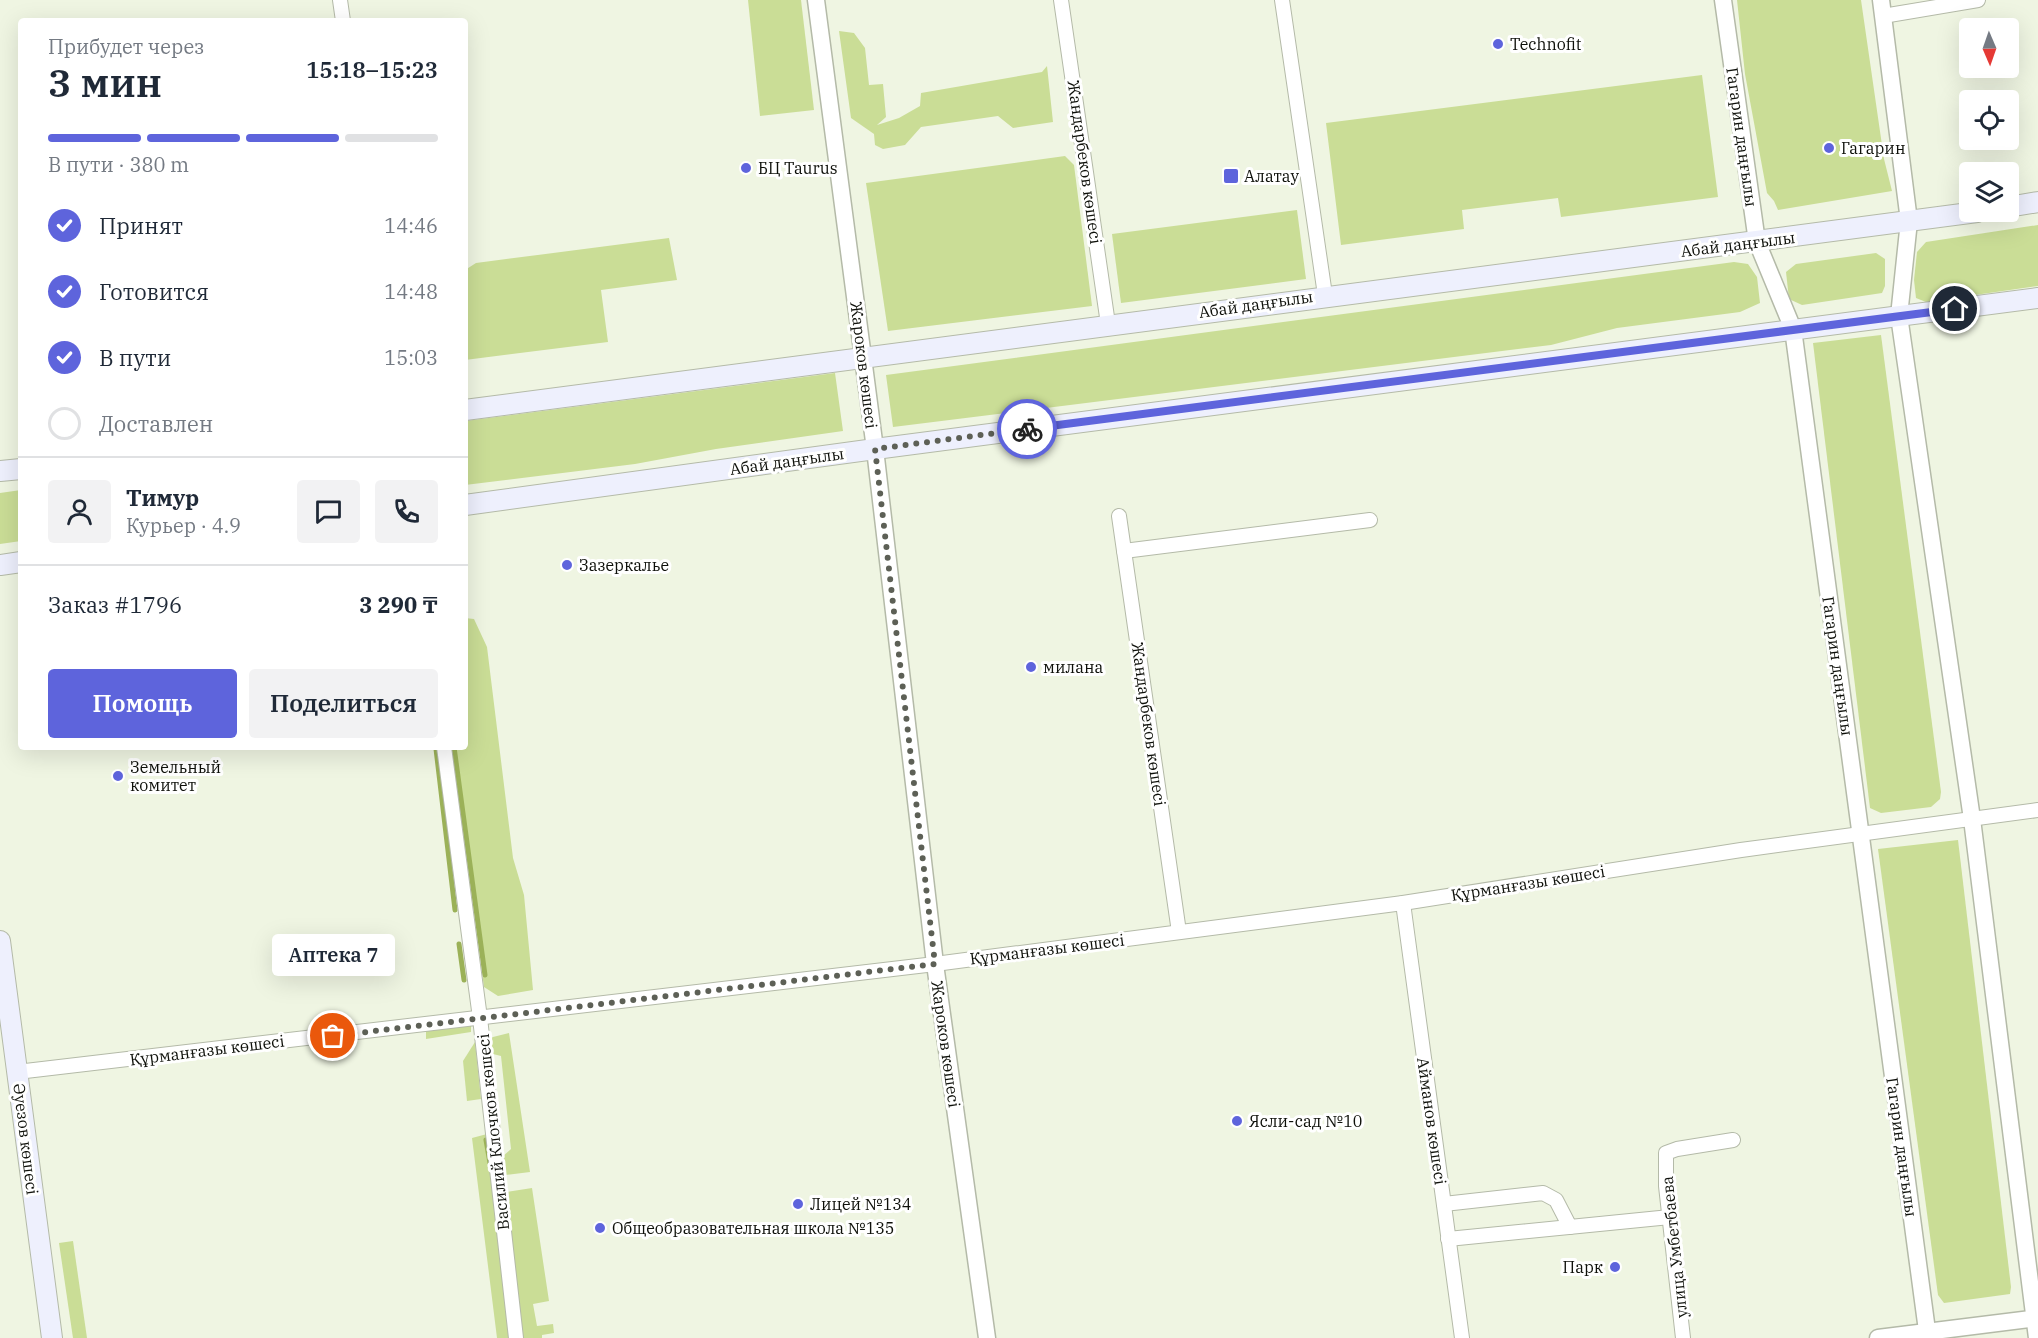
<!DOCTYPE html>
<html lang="ru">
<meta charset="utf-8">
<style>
:root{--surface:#fff;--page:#f2f2f3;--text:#1f2937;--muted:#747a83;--line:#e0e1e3;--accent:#5e64dc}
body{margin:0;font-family:"IBM Plex Serif",serif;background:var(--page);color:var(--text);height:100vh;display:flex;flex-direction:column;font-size:22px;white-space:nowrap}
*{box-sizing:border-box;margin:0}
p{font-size:20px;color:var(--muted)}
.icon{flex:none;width:33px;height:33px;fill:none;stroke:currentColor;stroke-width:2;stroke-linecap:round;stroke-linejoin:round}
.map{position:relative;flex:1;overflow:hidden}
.side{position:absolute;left:18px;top:18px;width:450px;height:732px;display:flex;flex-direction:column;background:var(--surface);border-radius:6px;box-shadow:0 6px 24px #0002}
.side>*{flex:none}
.needle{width:39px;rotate:178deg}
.fabs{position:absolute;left:1959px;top:18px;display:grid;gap:12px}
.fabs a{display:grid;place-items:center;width:60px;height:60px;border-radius:6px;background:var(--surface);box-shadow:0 6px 24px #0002;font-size:30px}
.pin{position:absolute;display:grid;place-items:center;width:51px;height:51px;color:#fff;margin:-26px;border:3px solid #fff;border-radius:50%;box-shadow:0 2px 6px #0007}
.courier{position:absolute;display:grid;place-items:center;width:60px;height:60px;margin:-30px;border:4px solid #5e64dc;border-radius:50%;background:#fff;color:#222;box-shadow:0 2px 8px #0007}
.bubble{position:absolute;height:42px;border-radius:6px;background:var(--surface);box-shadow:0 6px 24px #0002;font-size:20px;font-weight:600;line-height:42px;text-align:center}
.head em{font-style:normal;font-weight:600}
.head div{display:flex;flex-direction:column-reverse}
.head{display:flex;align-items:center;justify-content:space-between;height:102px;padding:0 30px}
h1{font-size:39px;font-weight:600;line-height:45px}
.bar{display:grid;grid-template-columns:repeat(4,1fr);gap:9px 6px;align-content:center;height:72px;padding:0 30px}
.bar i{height:8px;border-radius:4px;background:var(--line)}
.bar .on{background:var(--accent)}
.bar p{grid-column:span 4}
.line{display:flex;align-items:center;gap:15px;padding:0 30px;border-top:2px solid var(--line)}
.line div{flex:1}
.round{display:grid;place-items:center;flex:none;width:63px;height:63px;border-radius:6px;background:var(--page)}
ol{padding:0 30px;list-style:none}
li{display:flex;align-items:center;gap:18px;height:66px}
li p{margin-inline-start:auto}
li .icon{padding:6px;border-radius:50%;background:var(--accent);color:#fff;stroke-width:4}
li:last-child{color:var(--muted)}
li i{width:33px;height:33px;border:3px solid var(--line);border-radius:50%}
.primary-button{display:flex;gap:12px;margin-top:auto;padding:12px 30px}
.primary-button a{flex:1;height:69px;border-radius:6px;background:var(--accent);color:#fff;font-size:24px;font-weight:600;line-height:69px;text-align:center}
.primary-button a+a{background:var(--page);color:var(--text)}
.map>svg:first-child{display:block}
.green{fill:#cadd96}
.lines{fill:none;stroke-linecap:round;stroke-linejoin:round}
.stream{stroke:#9bb158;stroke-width:5}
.minor-casing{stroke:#b4baa8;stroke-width:16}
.tertiary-casing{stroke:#b4baa8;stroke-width:19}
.secondary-casing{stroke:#b4baa8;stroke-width:22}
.minor{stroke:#fff;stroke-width:14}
.tertiary{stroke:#fff;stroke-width:16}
.secondary{stroke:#eef0fd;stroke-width:20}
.done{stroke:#5d6056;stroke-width:6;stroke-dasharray:0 10.8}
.route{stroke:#5e64dc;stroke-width:8}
.poi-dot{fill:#5e64dc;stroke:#fff;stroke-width:2}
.labels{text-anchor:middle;stroke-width:6;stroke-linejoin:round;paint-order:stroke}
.poi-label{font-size:16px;fill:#0e100a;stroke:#fff;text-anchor:start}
.street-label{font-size:16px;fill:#0e100a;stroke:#fff}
</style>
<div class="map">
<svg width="2038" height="1338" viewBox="0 0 2038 1338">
<rect width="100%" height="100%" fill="#eff5e2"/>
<!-- green -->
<g class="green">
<polygon points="748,0 801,0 814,110 760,116"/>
<polygon points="1737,0 1861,0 1884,159 1892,191 1778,210 1774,201 1767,193 1745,74"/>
<polygon points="839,31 854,33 865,48 869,85 883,84 886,117 877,125 899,118 920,106 921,93 1042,72 1047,66 1053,122 1013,128 998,116 921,127 905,145 883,149 875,145 874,134 851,118"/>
<polygon points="1702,75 1718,197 1561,217 1558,198 1462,210 1464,229 1341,245 1326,123"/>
<polygon points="1065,156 1074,165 1092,306 888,331 866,183"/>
<polygon points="1297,210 1306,279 1121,303 1112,234"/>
<polygon points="2038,225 2038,286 1926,302 1916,298 1914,280 1917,252 1926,242"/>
<polygon points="669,238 677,280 601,290 608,342 465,360 465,270 476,263"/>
<polygon points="1876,253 1885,259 1885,286 1882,293 1802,305 1789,299 1786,272 1796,264"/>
<polygon points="1734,262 1748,264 1757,277 1760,303 1740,312 1617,328 1551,345 893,427 886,375"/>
<polygon points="1881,335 1941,792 1940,799 1931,807 1881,813 1870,808 1813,343"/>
<polygon points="835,373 843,431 716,449 635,464 465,485 465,421"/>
<polygon points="21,490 21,541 0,544 0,493"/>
<polygon points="465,618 474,619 487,647 513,858 524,895 533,990 498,996 484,987 451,747 465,747"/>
<polygon points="1958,840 2011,1287 2010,1294 1944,1303 1938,1295 1878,849"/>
<polygon points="471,1019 471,1032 426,1039 426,1025"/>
<polygon points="509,1033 530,1172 505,1175 503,1156 511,1149 501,1056 493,1054 489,1038"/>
<polygon points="475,1042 481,1099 467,1101 463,1061"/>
<polygon points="487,1134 511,1338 497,1338 472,1138"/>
<polygon points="532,1188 549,1301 533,1304 537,1326 553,1324 554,1333 542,1335 542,1338 521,1338 506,1192"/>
<polygon points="73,1241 87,1338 73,1338 59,1243"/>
</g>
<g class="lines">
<!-- stream -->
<g class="stream">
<polyline points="454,747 485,975"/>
<polyline points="436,749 455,910"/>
<polyline points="459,944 464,980"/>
<polyline points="486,1140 490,1163"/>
</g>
<!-- minor casing -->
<g class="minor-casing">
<g id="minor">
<polyline points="340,0 343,21"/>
<polyline points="1061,0 1108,324"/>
<polyline points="1282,0 1325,295"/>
<polyline points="1883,16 1978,0"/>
<polyline points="1119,516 1179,932"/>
<polyline points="1124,551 1370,520"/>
<polyline points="444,747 480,1018 516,1338"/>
<polyline points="1403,903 1462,1338"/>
<polyline points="17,1072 935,964 1403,903 1741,850 2038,810"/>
<polyline points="1444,1204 1543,1193 1556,1200 1570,1227"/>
<polyline points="1448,1239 1670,1217"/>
<polyline points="1683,1338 1666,1186 1666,1153 1677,1149 1733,1140"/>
</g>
</g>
<!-- tertiary casing -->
<g class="tertiary-casing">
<g id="tertiary">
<polyline points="816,0 875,449 935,964 987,1338"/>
<polyline points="1723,0 1757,242 1793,329 1928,1338"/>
<polyline points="1881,0 1909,221 1899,316 1972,819 2037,1338"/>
<polyline points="1878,1338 2038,1318"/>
</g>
</g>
<!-- secondary casing -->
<g class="secondary-casing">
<g id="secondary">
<polyline points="2008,207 2038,202"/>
<polyline points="465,410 1977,212"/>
<polyline points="0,471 21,469"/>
<polyline points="465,505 875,449 2038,298"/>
<polyline points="0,565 21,562"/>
<polyline points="0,941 52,1338"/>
</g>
</g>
<!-- minor -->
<use href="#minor" class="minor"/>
<!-- tertiary -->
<use href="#tertiary" class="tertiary"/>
<!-- secondary -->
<use href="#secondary" class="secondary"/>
</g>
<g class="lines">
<!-- done -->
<polyline class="done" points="333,1036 935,964 875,449 1027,429"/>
<!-- route -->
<polyline class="route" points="1027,429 1955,309"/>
</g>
<!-- markers -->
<g class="poi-dot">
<circle cx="1498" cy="44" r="6"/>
<circle cx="1829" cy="148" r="6"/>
<circle cx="746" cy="168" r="6"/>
<rect x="1223" y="168" width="16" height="16" rx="3"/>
<circle cx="567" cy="565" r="6"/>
<circle cx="1031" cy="667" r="6"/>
<circle cx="118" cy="776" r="6"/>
<circle cx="1237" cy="1121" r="6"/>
<circle cx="798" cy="1204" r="6"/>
<circle cx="600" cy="1228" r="6"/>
<circle cx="1615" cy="1267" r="6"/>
</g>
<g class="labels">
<!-- poi labels -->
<g class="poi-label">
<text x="1510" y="50">Technofit</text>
<text x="1841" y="154">Гагарин</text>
<text x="758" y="174">БЦ Taurus</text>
<text x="1244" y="182">Алатау</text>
<text x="579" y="571">Зазеркалье</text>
<text x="1043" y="673">милана</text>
<text x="130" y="773">Земельный<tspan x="130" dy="18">комитет</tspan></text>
<text x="1249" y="1127">Ясли-сад №10</text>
<text x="810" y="1210">Лицей №134</text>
<text x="612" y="1234">Общеобразовательная школа №135</text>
<text x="1603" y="1273" text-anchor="end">Парк</text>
</g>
<!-- street labels -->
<g class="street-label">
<text transform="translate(1742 137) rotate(82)" y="6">Гагарин даңғылы</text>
<text transform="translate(1085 162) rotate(82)" y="6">Жандарбеков көшесі</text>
<text transform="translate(1738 244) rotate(-7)" y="6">Абай даңғылы</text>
<text transform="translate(1256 304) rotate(-8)" y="6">Абай даңғылы</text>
<text transform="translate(864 365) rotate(83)" y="6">Жароков көшесі</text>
<text transform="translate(787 461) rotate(-8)" y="6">Абай даңғылы</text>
<text transform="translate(1838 666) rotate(82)" y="6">Гагарин даңғылы</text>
<text transform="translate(1149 724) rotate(82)" y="6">Жандарбеков көшесі</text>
<text transform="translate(1528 883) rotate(-9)" y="6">Құрманғазы көшесі</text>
<text transform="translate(1047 949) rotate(-7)" y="6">Құрманғазы көшесі</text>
<text transform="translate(946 1044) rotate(82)" y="6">Жароков көшесі</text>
<text transform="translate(207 1050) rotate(-7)" y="6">Құрманғазы көшесі</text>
<text transform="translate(1432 1121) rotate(82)" y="6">Айманов көшесі</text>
<text transform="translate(493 1132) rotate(-96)" y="6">Василий Клочков көшесі</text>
<text transform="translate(26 1139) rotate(83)" y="6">Әуезов көшесі</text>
<text transform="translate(1902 1147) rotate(82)" y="6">Гагарин даңғылы</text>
<text transform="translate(1674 1247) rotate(-96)" y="6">улица Умбетбаева</text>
</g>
</g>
</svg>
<div class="fabs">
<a><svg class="needle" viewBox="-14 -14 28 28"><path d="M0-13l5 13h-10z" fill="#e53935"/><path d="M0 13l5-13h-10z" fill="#747a83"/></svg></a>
<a><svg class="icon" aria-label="locate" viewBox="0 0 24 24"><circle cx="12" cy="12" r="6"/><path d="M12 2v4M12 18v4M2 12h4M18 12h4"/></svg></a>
<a><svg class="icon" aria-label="layers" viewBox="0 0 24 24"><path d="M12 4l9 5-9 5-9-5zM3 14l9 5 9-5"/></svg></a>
</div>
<div class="pin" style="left:333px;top:1036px;background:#ea580c"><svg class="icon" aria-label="bag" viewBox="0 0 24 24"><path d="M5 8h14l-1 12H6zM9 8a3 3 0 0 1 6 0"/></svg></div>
<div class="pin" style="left:1955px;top:309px;background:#1f2937"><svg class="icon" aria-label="home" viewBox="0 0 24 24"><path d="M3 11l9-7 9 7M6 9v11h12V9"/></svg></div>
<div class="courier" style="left:1027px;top:429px"><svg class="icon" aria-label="bike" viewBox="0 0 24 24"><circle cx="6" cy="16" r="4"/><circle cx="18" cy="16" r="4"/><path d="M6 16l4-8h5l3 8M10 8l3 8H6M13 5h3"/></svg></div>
<div class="bubble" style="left:272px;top:934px;width:123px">Аптека 7</div>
<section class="side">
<div class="head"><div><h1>3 мин</h1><p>Прибудет через</p></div><em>15:18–15:23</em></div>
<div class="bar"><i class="on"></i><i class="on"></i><i class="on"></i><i></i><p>В пути · 380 m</p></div>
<ol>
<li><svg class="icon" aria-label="check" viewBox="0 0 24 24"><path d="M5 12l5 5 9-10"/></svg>Принят<p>14:46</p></li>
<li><svg class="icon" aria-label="check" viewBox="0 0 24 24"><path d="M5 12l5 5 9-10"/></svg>Готовится<p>14:48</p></li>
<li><svg class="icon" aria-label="check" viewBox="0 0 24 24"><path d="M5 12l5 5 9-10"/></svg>В пути<p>15:03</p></li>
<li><i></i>Доставлен</li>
</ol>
<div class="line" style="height:108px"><a class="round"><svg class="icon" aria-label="person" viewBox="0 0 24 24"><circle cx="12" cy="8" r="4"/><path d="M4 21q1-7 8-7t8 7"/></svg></a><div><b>Тимур</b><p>Курьер · 4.9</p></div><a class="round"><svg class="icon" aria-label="chat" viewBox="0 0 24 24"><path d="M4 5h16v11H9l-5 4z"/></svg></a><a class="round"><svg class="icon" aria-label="phone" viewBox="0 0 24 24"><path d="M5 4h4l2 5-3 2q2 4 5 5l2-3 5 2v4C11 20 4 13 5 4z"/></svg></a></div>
<div class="line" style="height:78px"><div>Заказ #1796</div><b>3 290 ₸</b></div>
<div class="primary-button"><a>Помощь</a><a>Поделиться</a></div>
</section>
</div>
